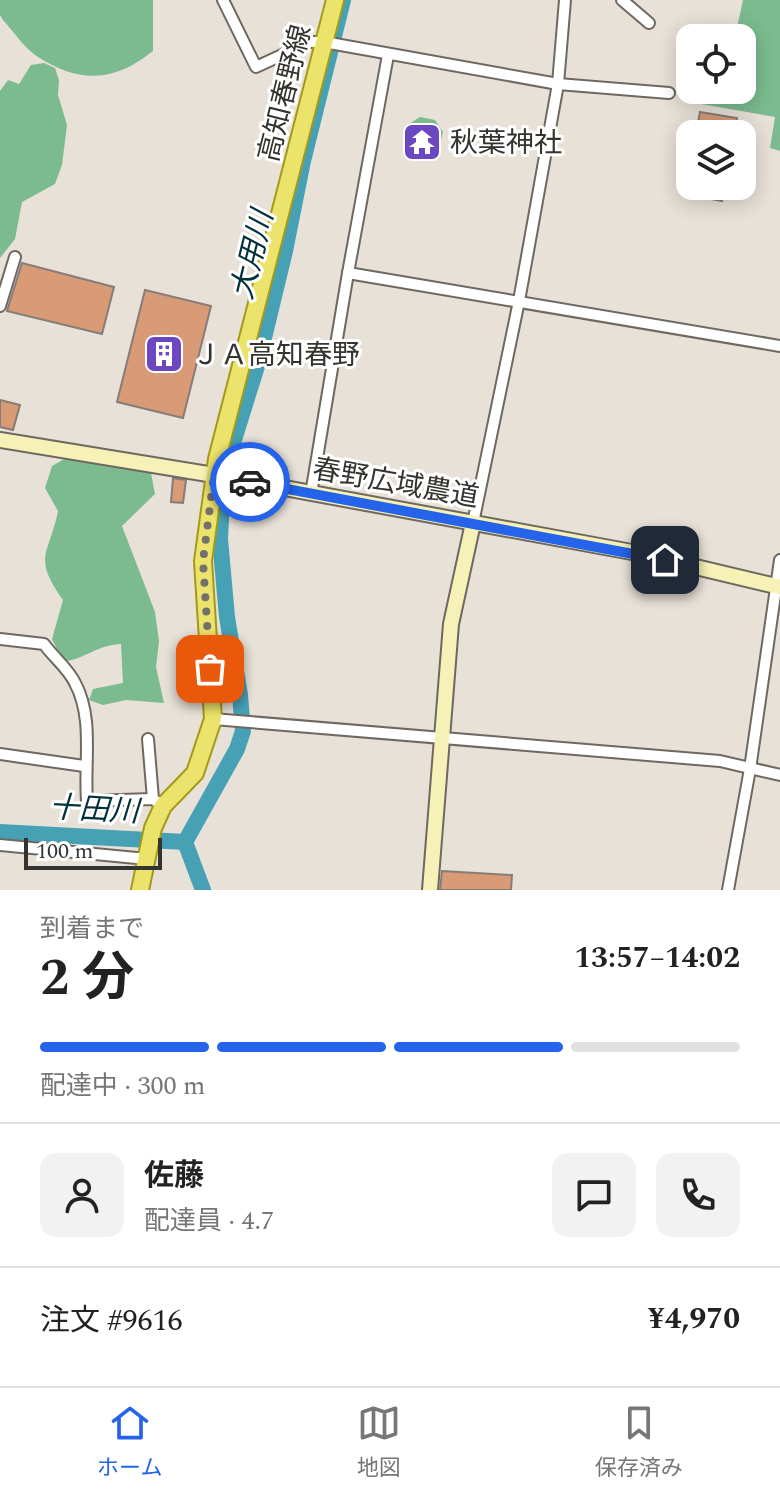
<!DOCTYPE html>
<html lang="ja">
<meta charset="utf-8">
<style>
:root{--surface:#fff;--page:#f2f2f2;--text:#222;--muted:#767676;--line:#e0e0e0;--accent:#2563eb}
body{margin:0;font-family:Spectral,"Noto Sans JP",serif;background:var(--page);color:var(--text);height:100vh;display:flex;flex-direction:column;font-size:30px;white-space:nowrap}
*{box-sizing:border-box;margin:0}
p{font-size:26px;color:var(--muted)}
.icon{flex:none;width:44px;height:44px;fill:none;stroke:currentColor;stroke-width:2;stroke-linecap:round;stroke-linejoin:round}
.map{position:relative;height:890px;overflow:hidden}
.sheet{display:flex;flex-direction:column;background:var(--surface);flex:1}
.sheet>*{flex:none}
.tools{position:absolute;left:676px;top:24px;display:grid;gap:16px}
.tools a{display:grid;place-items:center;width:80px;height:80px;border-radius:16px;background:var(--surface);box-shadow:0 4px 20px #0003;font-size:40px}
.scale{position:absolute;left:24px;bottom:20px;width:138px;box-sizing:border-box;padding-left:8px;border:4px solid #35332f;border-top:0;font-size:22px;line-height:28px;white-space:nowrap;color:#35332f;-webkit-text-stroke:6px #fff;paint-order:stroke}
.pin{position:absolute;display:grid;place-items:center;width:68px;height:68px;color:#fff;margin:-34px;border-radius:16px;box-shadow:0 4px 12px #0006}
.courier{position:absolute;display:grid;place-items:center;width:80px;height:80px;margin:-40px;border:6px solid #2563eb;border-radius:50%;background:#fff;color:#222;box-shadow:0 2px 10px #0007}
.head em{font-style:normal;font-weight:700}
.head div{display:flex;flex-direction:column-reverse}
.head{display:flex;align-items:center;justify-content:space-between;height:136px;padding:0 40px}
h1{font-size:52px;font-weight:700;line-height:60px}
.bar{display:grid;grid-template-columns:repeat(4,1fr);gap:12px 8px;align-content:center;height:96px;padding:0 40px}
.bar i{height:10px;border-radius:6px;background:var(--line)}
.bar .current{background:var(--accent)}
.bar p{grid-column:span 4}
.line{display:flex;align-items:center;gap:20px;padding:0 40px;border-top:2px solid var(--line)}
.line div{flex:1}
.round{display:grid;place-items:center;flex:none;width:84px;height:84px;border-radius:16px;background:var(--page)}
.dock{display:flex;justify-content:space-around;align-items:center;height:112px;border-top:2px solid var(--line);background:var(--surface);font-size:22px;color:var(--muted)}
.dock a{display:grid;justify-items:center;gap:4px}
.dock .current{color:var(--accent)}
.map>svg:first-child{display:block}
.forest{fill:#7bbb8f}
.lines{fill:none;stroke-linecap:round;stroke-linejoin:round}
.river{stroke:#46a1b5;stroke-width:16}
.building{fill:#d99a76;stroke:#867d78;stroke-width:2}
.street-casing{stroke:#6e6861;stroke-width:14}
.secondary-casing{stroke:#6e6861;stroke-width:18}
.primary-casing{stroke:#a49a18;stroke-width:20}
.street{stroke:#fff;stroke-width:10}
.secondary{stroke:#f6f1b6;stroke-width:14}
.primary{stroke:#ece36d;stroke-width:16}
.done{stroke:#74706a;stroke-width:8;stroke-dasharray:0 14.4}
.route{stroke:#2563eb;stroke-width:10}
.labels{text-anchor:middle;stroke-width:6;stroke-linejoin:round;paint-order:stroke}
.street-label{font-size:28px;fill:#35332f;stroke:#fff}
.poi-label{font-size:28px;fill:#35332f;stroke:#fff;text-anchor:start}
.water-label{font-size:30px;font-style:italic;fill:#03313a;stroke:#fff}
</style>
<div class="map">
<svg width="780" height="890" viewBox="0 0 780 890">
<rect width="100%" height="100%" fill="#e8e1d8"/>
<!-- forest -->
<g class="forest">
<path d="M0,0h153v51c-39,31 -72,33 -115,6 -13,-8 -24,-25 -35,-37l-3,-5z"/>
<polygon points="743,0 780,0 780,151 770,148 775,117 684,101 679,74 690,61 690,90 742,90 742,38 722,38 737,28"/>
<polygon points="44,63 55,68 59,80 58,95 67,125 62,165 55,184 22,202 15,239 0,258 0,91 8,80 19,84 31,65"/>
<polygon points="420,117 435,120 443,132 438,151 427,155 411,153 406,142 409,124"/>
<path d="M66,458l85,15 4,21 -33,32 33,86 4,29 -3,26 8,36 -38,-3 -23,5 -14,-5 4,-11 30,-6 -2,-39c-21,0 -37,15 -58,18l-11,-23 11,-39c-31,-44 -14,-44 -5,-89l-13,-23 7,-22z"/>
</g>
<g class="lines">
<!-- river -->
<g class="river">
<polyline points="0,832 185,842"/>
<polyline points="203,890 185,842 237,749 243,731 240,695 227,617 220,539 222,499 233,443 258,363 285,251 303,161 343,0"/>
</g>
</g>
<!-- building -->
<g class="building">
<polygon points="700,112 737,118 735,134 696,134"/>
<polygon points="687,186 725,186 722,201 685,194"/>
<polygon points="22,263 114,287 102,334 7,311"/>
<polygon points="145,290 211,306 183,418 117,402"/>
<polygon points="0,400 20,405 13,430 0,427"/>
<polygon points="173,478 186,480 183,503 171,502"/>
<polygon points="442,871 512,875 511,890 440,890"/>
</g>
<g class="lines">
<!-- street casing -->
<g class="street-casing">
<g id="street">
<polyline points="223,0 256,67 310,42 324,42 558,84 669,93"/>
<polyline points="622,0 649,23"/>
<polyline points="348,273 780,346"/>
<polyline points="0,306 15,257"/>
<polyline points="311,494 348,273 388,55"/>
<polyline points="473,523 519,301 558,84 565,0"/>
<path d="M0,639l44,5c10,14 24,24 31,39 19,35 9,79 12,118l66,-2 10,7"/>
<polyline points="213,719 720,761 780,775"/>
<polyline points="148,739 153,799"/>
<polyline points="0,754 84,766"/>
<polyline points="0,845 147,859"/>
<polyline points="728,890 750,769 780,560"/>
</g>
</g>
<!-- secondary casing -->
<g class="secondary-casing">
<g id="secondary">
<polyline points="0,440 214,475 637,553 780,587"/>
<polyline points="430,890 451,624 473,523"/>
</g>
</g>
<!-- primary casing -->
<g class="primary-casing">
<polyline id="primary" points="140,890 153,828 163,806 195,773 213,719 203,561 217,459 335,0"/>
</g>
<!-- street -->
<use href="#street" class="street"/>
<!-- secondary -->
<use href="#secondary" class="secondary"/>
<!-- primary -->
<use href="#primary" class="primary"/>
</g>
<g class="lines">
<!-- done -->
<polyline class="done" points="210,669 203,561 214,475 250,482"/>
<!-- route -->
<polyline class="route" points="250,482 665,560"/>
</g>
<!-- icons -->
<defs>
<g id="temple-square" transform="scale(2)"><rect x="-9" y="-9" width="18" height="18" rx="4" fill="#6b47c0" stroke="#fff"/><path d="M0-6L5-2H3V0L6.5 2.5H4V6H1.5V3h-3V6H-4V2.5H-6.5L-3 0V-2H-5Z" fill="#fff"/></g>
<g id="building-square" transform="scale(2)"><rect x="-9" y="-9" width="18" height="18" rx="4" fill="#6b47c0" stroke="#fff"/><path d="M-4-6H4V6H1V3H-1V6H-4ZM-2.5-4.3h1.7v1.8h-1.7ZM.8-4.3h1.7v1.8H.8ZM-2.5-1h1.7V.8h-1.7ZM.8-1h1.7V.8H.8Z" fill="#fff"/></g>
</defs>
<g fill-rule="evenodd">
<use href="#temple-square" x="422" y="142"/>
<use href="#building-square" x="164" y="354"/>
</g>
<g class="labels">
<!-- street labels -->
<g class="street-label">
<text transform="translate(284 93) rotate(-76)" y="10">高知春野線</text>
<text transform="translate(396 482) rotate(10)" y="10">春野広域農道</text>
</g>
<!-- poi labels -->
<g class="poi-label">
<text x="450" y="152">秋葉神社</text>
<text x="192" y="364">ＪＡ高知春野</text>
</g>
<!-- water labels -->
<g class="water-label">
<text transform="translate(252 255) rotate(-76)" y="10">大用川</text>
<text transform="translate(94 809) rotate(3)" y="10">十田川</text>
</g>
</g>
</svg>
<div class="tools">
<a><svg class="icon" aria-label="locate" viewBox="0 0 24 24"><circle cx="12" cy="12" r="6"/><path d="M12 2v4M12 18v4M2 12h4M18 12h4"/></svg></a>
<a><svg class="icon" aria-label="layers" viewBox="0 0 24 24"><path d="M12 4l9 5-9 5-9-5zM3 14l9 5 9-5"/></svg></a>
</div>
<div class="scale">100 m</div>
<div class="pin" style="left:210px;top:669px;background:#ea580c"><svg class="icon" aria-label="bag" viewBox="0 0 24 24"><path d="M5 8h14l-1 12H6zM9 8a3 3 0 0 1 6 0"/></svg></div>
<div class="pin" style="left:665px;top:560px;background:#1f2937"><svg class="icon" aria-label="home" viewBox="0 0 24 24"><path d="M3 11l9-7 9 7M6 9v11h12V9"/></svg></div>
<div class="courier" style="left:250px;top:482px"><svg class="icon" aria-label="car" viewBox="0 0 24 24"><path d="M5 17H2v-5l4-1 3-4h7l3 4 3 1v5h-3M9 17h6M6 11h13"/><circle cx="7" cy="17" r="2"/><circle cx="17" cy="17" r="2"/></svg></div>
</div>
<section class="sheet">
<div class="head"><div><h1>2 分</h1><p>到着まで</p></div><em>13:57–14:02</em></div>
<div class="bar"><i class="current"></i><i class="current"></i><i class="current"></i><i></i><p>配達中 · 300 m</p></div>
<div class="line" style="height:144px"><a class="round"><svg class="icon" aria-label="person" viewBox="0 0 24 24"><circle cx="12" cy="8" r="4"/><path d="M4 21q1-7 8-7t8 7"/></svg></a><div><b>佐藤</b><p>配達員 · 4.7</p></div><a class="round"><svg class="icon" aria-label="chat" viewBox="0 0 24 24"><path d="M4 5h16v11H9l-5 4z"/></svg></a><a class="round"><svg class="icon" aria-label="phone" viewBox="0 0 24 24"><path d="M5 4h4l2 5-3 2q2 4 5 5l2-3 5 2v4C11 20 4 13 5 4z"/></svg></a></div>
<div class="line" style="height:104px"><div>注文 #9616</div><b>¥4,970</b></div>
</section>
<nav class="dock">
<a class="current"><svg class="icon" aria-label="home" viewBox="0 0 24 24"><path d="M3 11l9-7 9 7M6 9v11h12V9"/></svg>ホーム</a>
<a><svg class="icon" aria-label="map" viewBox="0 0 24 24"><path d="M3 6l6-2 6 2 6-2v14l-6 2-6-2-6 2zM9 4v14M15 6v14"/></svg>地図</a>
<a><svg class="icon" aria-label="saved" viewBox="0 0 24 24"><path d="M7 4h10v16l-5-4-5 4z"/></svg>保存済み</a>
</nav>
